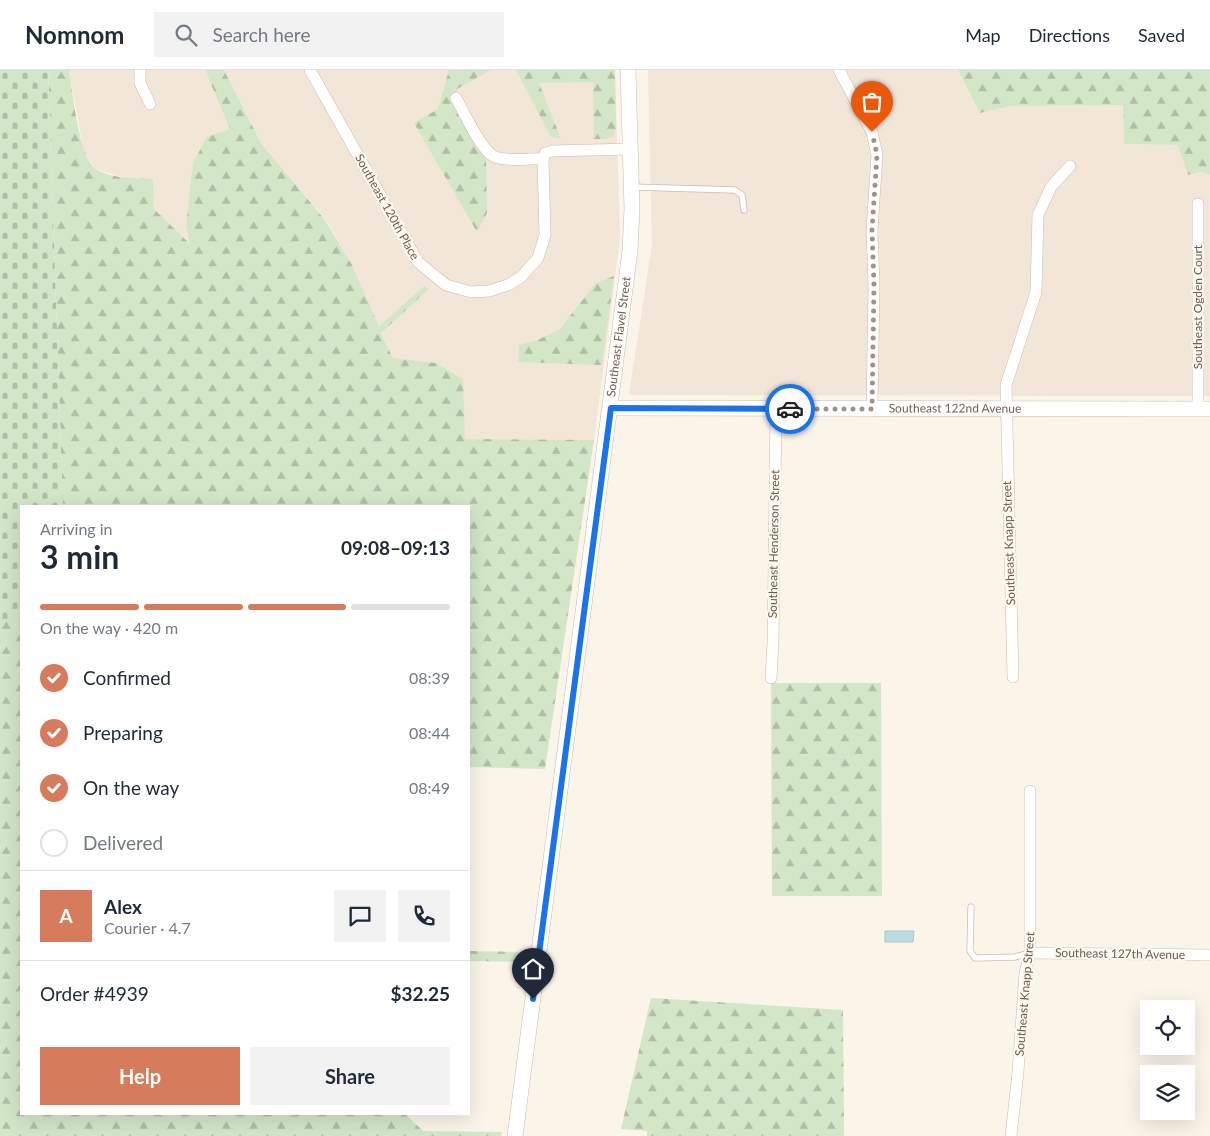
<!DOCTYPE html>
<meta charset="utf-8">
<style>
:root{--surface:#fff;--page:#f2f2f3;--text:#1f2937;--muted:#747a83;--line:#e0e1e3;--accent:#d67c5c}
body{margin:0;font-family:Lato,sans-serif;background:var(--page);color:var(--text);height:100vh;display:flex;flex-direction:column;font-size:19px;white-space:nowrap}
*{box-sizing:border-box;margin:0}
p{font-size:16px;color:var(--muted)}
.icon{flex:none;width:28px;height:28px;fill:none;stroke:currentColor;stroke-width:2;stroke-linecap:round;stroke-linejoin:round}
.map{position:relative;flex:1;overflow:hidden}
.drawer{position:absolute;left:20px;top:435px;width:450px;height:610px;display:flex;flex-direction:column;background:var(--surface);border-radius:0px;box-shadow:0 5px 20px #0002}
.drawer>*{flex:none}
.fabs{position:absolute;left:1140px;top:930px;display:grid;gap:10px}
.fabs a{display:grid;place-items:center;width:55px;height:55px;border-radius:0px;background:var(--surface);box-shadow:0 5px 20px #0002;font-size:25px}
.pin{position:absolute;display:grid;place-items:center;width:42px;height:42px;color:#fff;margin:-51px -21px;border-radius:50% 50% 50% 0;rotate:-45deg;box-shadow:0 0 5px #0007}
.pin .icon{rotate:45deg}
.courier{position:absolute;display:grid;place-items:center;width:50px;height:50px;margin:-25px;border:4px solid #1a73e8;border-radius:50%;background:#fff;color:#222;box-shadow:0 1px 6px #0007}
.headline em{font-style:normal;font-weight:700}
.headline div{display:flex;flex-direction:column-reverse}
.headline{display:flex;align-items:center;justify-content:space-between;height:85px;padding:0 20px}
h1{font-size:32px;font-weight:700;line-height:38px}
.bar{display:grid;grid-template-columns:repeat(4,1fr);gap:8px 5px;align-content:center;height:60px;padding:0 20px}
.bar i{height:6px;border-radius:4px;background:var(--line)}
.bar .on{background:var(--accent)}
.bar p{grid-column:span 4}
.line{display:flex;align-items:center;gap:12px;padding:0 20px;border-top:1px solid var(--line)}
.line div{flex:1}
.round{display:grid;place-items:center;flex:none;width:52px;height:52px;border-radius:0px;background:var(--page)}
ol{padding:0 20px;list-style:none}
li{display:flex;align-items:center;gap:15px;height:55px}
li p{margin-inline-start:auto}
li .icon{padding:5px;border-radius:50%;background:var(--accent);color:#fff;stroke-width:4}
li:last-child{color:var(--muted)}
li i{width:28px;height:28px;border:2px solid var(--line);border-radius:50%}
.button{display:flex;gap:10px;margin-top:auto;padding:10px 20px}
.button a{flex:1;height:58px;border-radius:0px;background:var(--accent);color:#fff;font-size:20px;font-weight:700;line-height:58px;text-align:center}
.button a+a{background:var(--page);color:var(--text)}
header{display:flex;align-items:center;gap:30px;box-sizing:border-box;height:70px;padding:0 25px;background:var(--surface);border-bottom:1px solid var(--line)}
header strong{font-size:24px}
nav{display:flex;gap:28px;margin-inline-start:auto;font-size:18px}
.search{width:350px;height:45px;background:var(--page);display:flex;align-items:center;gap:12px;box-sizing:border-box;padding:0 18px;border-radius:0px;color:var(--muted);font-size:19px}
.map>svg:first-child{display:block}
.residential{fill:#f1e6d8}
.forest{fill:url(#forest-firs)}
.cemetery{fill:url(#cemetery-stones)}
.water{fill:#bfdbe2;stroke:#a6cad2}
.lines{fill:none;stroke-linecap:round;stroke-linejoin:round}
.service-casing{stroke:#cbbcb0;stroke-width:7}
.minor-casing{stroke:#cbbcb0;stroke-width:12}
.tertiary-casing{stroke:#cbbcb0;stroke-width:16}
.service{stroke:#fff;stroke-width:5.5}
.minor{stroke:#fff;stroke-width:11}
.tertiary{stroke:#fff;stroke-width:15}
.done{stroke:#a19285;stroke-width:5;stroke-dasharray:0 9}
.route{stroke:#1a73e8;stroke-width:6}
.labels{text-anchor:middle;stroke-width:4.5;stroke-linejoin:round;paint-order:stroke}
.street-label{font-size:12px;fill:#715d4f;stroke:#fdf8ef}
</style>
<header>
<strong>Nomnom</strong>
<div class="search"><svg class="icon" aria-label="search" viewBox="0 0 24 24"><circle cx="10" cy="10" r="6"/><path d="M15 15l6 6"/></svg>Search here</div>
<nav><a>Map</a><a>Directions</a><a>Saved</a></nav>
</header>
<div class="map">
<svg width="1210" height="1066" viewBox="0 0 1210 1066">
<defs>
<pattern id="forest-firs" width="22" height="20" patternUnits="userSpaceOnUse" patternTransform="scale(1.25)"><rect width="22" height="20" fill="#d3e6c8"/><path d="M5 1l3.5 6h-7zM16 11l3.5 6h-7z" fill="#b0bea5"/></pattern>
<pattern id="cemetery-stones" width="16" height="16" patternUnits="userSpaceOnUse" patternTransform="scale(1.25)"><rect width="16" height="16" fill="#d3e6c8"/><path d="M2 7V4a2 2 0 0 1 4 0v3zM10 15v-3a2 2 0 0 1 4 0v3z" fill="#b0bea5"/></pattern>
</defs>
<rect width="100%" height="100%" fill="#faf4e9"/>
<!-- residential -->
<g class="residential">
<polygon points="69,0 205,0 230,59 191,175 154,139 153,109 125,108 96,99 84,82"/>
<polygon points="224,0 615,0 620,168 594,370 465,369 462,309 436,293 393,288 381,262 429,219 424,216 379,256 352,195 326,150 261,73"/>
<polygon points="648,0 958,0 980,43 1010,36 1123,35 1124,74 1179,75 1188,105 1201,102 1210,105 1210,326 629,325 652,175"/>
</g>
<!-- forest -->
<g class="forest">
<path d="M48,0h21c4,22 9,86 27,99 16,10 39,9 57,10l1,30 36,35 -4,-18 7,-63 14,-26 23,-8 -25,-59h19l37,73 64,77 27,45 27,61 45,-40 5,3 -48,44 12,25 43,5 27,16 2,60 129,1 -49,329 -76,-2v-261h-406z"/>
<polygon points="449,0 491,0 457,19 453,35 479,81 486,88 487,143 477,162 414,53 438,39"/>
<polygon points="516,0 615,0 616,59 613,66 607,69 594,69 593,12 539,13 561,69 551,67"/>
<polygon points="958,0 1210,0 1210,105 1201,102 1188,105 1178,75 1124,74 1123,35 1010,36 980,43"/>
<polygon points="614,206 602,295 518,292 519,275 535,271 559,260 596,213"/>
<polygon points="0,551 21,551 21,1044 405,1044 423,1061 502,1062 501,1066 0,1066"/>
<polygon points="771,613 881,613 882,826 772,826"/>
<polygon points="469,881 527,882 526,892 469,891"/>
<polygon points="651,928 843,940 844,1066 647,1066 647,1061 621,1059"/>
</g>
<!-- cemetery -->
<polygon class="cemetery" points="0,0 48,0 63,436 21,436 21,551 0,551"/>
<!-- water -->
<polygon class="water" points="885,861 914,861 913,872 885,872"/>
<g class="lines">
<!-- service casing -->
<g class="service-casing">
<g id="service">
<polyline points="632,117 735,120 742,125 744,140"/>
<polyline points="971,837 970,881 975,888 1015,887 1030,883"/>
</g>
</g>
<!-- minor casing -->
<g class="minor-casing">
<g id="minor">
<polyline points="140,0 140,13 150,34"/>
<polyline points="310,0 418,192 446,215 471,222 489,221 508,215 521,207 538,188 545,165 543,89 545,83 553,81 630,79"/>
<polyline points="839,0 872,62 877,85 872,160 874,215 872,339"/>
<path d="M456,28c8,14 25,53 39,59 14,5 33,1 48,2"/>
<polyline points="1198,339 1198,134"/>
<polyline points="1013,607 1006,315 1036,222 1038,145 1051,117 1070,96"/>
<polyline points="771,608 773,573 776,339"/>
<polyline points="1030,883 1210,885"/>
<polyline points="1011,1066 1018,1002 1025,903 1030,883 1030,721"/>
</g>
</g>
<!-- tertiary casing -->
<g class="tertiary-casing">
<g id="tertiary">
<path id="s1" d="M611,338l599,1"/>
<path id="s2" d="M515,1066l115,-885 2,-42 -4,-139"/>
</g>
</g>
<!-- service -->
<use href="#service" class="service"/>
<!-- minor -->
<use href="#minor" class="minor"/>
<!-- tertiary -->
<use href="#tertiary" class="tertiary"/>
</g>
<g class="lines">
<!-- done -->
<polyline class="done" points="790,339 872,339 874,215 872,160 877,85 872,62"/>
<!-- route -->
<polyline class="route" points="533,929 611,338 790,339"/>
</g>
<g class="labels">
<!-- street labels -->
<g class="street-label">
<text transform="translate(387 137) rotate(61)" y="4">Southeast 120th Place</text>
<text transform="translate(1198 237) rotate(-90)" y="4">Southeast Ogden Court</text>
<text dy="4" stroke="none"><textPath href="#s2" startOffset="806">Southeast Flavel Street</textPath></text>
<text dy="4" stroke="none"><textPath href="#s1" startOffset="344">Southeast 122nd Avenue</textPath></text>
<text transform="translate(1009 473) rotate(-92)" y="4">Southeast Knapp Street</text>
<text transform="translate(774 474) rotate(-89)" y="4">Southeast Henderson Street</text>
<text transform="translate(1120 884) rotate(1)" y="4">Southeast 127th Avenue</text>
<text transform="translate(1025 924) rotate(-85)" y="4">Southeast Knapp Street</text>
</g>
</g>
</svg>
<div class="fabs">
<a><svg class="icon" aria-label="locate" viewBox="0 0 24 24"><circle cx="12" cy="12" r="6"/><path d="M12 2v4M12 18v4M2 12h4M18 12h4"/></svg></a>
<a><svg class="icon" aria-label="layers" viewBox="0 0 24 24"><path d="M12 4l9 5-9 5-9-5zM3 14l9 5 9-5"/></svg></a>
</div>
<div class="pin" style="left:872px;top:62px;background:#ea580c"><svg class="icon" aria-label="bag" viewBox="0 0 24 24"><path d="M5 8h14l-1 12H6zM9 8a3 3 0 0 1 6 0"/></svg></div>
<div class="pin" style="left:533px;top:929px;background:#1f2937"><svg class="icon" aria-label="home" viewBox="0 0 24 24"><path d="M3 11l9-7 9 7M6 9v11h12V9"/></svg></div>
<div class="courier" style="left:790px;top:339px"><svg class="icon" aria-label="car" viewBox="0 0 24 24"><path d="M5 17H2v-5l4-1 3-4h7l3 4 3 1v5h-3M9 17h6M6 11h13"/><circle cx="7" cy="17" r="2"/><circle cx="17" cy="17" r="2"/></svg></div>
<section class="drawer">
<div class="headline"><div><h1>3 min</h1><p>Arriving in</p></div><em>09:08–09:13</em></div>
<div class="bar"><i class="on"></i><i class="on"></i><i class="on"></i><i></i><p>On the way · 420 m</p></div>
<ol>
<li><svg class="icon" aria-label="check" viewBox="0 0 24 24"><path d="M5 12l5 5 9-10"/></svg>Confirmed<p>08:39</p></li>
<li><svg class="icon" aria-label="check" viewBox="0 0 24 24"><path d="M5 12l5 5 9-10"/></svg>Preparing<p>08:44</p></li>
<li><svg class="icon" aria-label="check" viewBox="0 0 24 24"><path d="M5 12l5 5 9-10"/></svg>On the way<p>08:49</p></li>
<li><i></i>Delivered</li>
</ol>
<div class="line" style="height:90px"><b class="round" style="background:var(--accent);color:#fff">A</b><div><b>Alex</b><p>Courier · 4.7</p></div><a class="round"><svg class="icon" aria-label="chat" viewBox="0 0 24 24"><path d="M4 5h16v11H9l-5 4z"/></svg></a><a class="round"><svg class="icon" aria-label="phone" viewBox="0 0 24 24"><path d="M5 4h4l2 5-3 2q2 4 5 5l2-3 5 2v4C11 20 4 13 5 4z"/></svg></a></div>
<div class="line" style="height:65px"><div>Order #4939</div><b>$32.25</b></div>
<div class="button"><a>Help</a><a>Share</a></div>
</section>
</div>
